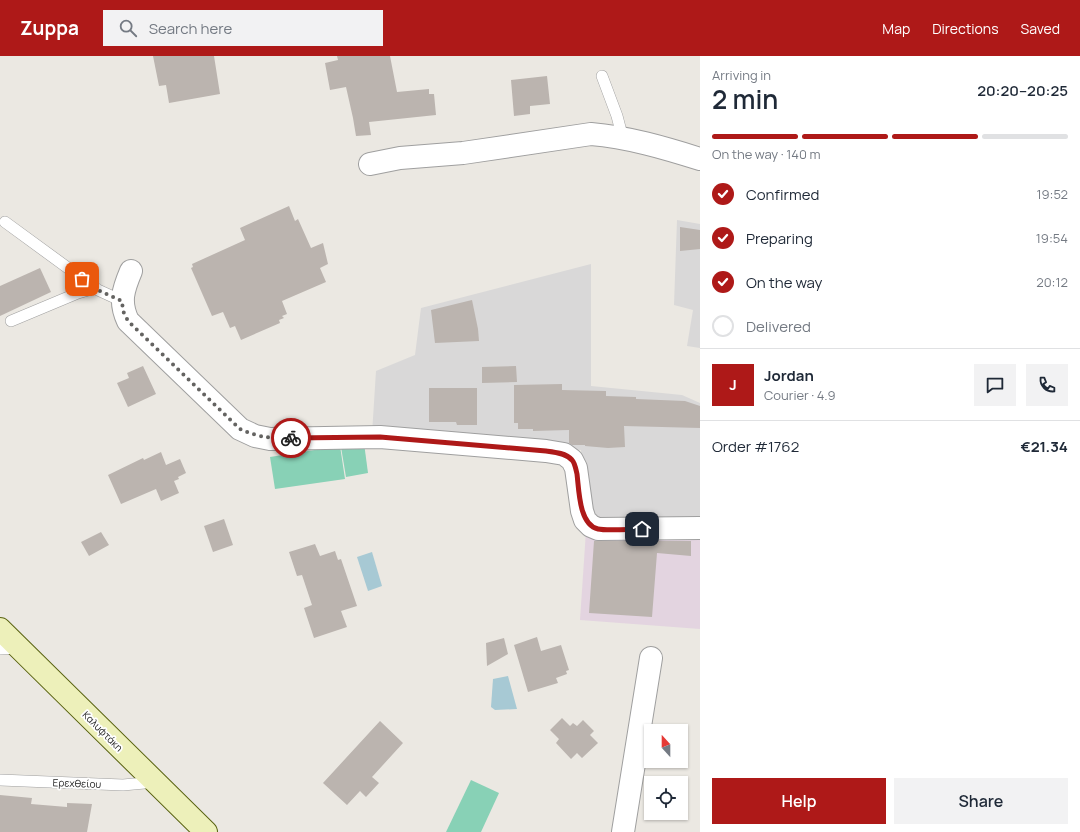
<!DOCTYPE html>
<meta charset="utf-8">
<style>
:root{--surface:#fff;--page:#f2f2f3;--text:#1f2937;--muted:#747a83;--line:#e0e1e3;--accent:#ae1918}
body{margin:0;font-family:Manrope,sans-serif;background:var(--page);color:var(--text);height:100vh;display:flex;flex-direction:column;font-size:15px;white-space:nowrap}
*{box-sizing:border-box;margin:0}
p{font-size:13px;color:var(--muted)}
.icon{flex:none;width:22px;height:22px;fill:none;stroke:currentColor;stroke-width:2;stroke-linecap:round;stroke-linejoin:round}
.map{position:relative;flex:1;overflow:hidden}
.details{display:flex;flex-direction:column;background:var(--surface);width:380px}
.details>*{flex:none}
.needle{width:26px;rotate:339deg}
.fabs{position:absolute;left:644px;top:668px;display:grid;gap:8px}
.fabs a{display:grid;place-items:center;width:44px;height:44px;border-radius:0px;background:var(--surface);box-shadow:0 1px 3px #0004;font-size:20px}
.pin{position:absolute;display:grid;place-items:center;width:34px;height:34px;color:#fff;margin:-17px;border-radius:8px;box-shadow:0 2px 6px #0006}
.courier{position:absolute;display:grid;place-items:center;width:40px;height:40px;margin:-20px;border:3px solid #ae1918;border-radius:50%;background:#fff;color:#222;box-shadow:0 1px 5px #0007}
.overview em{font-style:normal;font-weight:600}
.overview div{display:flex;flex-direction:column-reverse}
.overview{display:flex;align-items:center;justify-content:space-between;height:68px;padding:0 12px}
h1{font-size:26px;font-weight:600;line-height:30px}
.bar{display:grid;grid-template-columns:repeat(4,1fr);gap:6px 4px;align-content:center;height:48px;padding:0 12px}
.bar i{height:5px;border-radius:3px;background:var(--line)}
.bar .active{background:var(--accent)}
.bar p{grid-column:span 4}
.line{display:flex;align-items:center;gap:10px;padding:0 12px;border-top:1px solid var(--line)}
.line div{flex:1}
.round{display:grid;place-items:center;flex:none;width:42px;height:42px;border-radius:0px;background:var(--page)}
ol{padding:0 12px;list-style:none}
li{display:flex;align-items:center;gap:12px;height:44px}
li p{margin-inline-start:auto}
li .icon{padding:4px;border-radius:50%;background:var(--accent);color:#fff;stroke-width:4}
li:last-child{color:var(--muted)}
li i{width:22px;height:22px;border:2px solid var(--line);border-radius:50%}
.primary-button{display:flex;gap:8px;margin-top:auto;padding:8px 12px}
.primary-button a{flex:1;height:46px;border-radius:0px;background:var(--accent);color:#fff;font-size:16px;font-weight:600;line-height:46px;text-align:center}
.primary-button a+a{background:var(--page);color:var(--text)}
header{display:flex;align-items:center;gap:24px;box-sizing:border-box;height:56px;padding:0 20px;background:var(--accent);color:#fff}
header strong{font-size:19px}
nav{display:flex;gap:22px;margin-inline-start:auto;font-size:14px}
.search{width:280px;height:36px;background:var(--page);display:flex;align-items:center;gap:10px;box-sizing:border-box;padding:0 14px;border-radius:0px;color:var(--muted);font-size:15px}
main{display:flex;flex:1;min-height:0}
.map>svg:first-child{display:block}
.residential{fill:#d9d8d8}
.industrial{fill:#e3d4e0}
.pitch{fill:#88d1b6}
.water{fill:#a7c9d4}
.building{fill:#bbb4af}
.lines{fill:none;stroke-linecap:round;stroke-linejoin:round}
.service-casing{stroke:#9f9f9f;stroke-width:12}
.minor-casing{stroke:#9f9f9f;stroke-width:24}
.secondary-casing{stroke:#596211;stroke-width:24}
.service{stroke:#fff;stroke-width:11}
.minor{stroke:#fff;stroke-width:22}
.secondary{stroke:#edf0ba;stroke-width:22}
.done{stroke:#646361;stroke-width:4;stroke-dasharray:0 7.2}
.route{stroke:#ae1918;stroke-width:5}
.labels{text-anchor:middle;stroke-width:3.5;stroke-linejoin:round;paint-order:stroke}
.street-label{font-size:10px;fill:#1b1b1b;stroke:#fff}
</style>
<header>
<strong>Zuppa</strong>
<div class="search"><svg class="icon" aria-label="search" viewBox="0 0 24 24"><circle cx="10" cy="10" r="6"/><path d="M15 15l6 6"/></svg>Search here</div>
<nav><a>Map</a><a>Directions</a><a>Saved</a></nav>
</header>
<main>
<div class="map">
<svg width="700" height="776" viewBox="0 0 700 776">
<rect width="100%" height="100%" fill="#ebe8e2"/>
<!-- residential -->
<g class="residential">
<polygon points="677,164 700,168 700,292 687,290 693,254 674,249"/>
<polygon points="591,208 591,330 682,339 700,347 700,466 607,469 587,457 581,394 372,378 376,315 415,299 421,252"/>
</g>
<!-- industrial -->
<polygon class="industrial" points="586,475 700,475 700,573 580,564"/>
<!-- pitch -->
<g class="pitch">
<polygon points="364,387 368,417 346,421 341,391"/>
<polygon points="340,390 345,423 275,433 270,401"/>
<polygon points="471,724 499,737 481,776 446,776"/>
</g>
<!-- water -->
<g class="water">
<polygon points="372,496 382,530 368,535 357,501"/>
<polygon points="508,620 517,653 495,654 491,651 493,623"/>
</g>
<!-- building -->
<g class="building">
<polygon points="153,0 214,0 220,38 169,47 166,29 159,30"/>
<polygon points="337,0 390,0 397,36 429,33 429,38 434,38 436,59 369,66 371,79 356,80 353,62 346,31 330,34 325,7 338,4"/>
<polygon points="547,20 550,48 530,50 530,58 514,60 511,24"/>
<polygon points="289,150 295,165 298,163 311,192 323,187 328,208 320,212 326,226 282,245 287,258 282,260 284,262 279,264 280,267 241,284 235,270 230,272 223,256 212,260 191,212 193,211 192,208 245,184 240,172"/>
<polygon points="680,171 700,174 700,193 680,195"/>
<polygon points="40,212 51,236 0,260 0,230"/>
<polygon points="472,244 478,273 479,285 435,287 431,254"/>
<polygon points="143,310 156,338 128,351 117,327 129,322 127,317"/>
<polygon points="516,310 517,326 482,327 482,311"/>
<polygon points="562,328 562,334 606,335 606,340 636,341 636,343 685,345 700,350 700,372 624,370 625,391 608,392 585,390 585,389 572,389 569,387 569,374 533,375 533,373 518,373 518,367 514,367 514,329"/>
<polygon points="429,332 477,332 477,369 457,369 456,366 429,366"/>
<polygon points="161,396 166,409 180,403 186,417 178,421 179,423 174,425 179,437 161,445 156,433 121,448 108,419 143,402 144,404"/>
<polygon points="224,463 233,489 213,496 204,470"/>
<polygon points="101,476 109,489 89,500 81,486"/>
<polygon points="594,485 691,485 691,500 657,497 652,561 589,557"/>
<polygon points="315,488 320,500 335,495 338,504 341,503 357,550 341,555 347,571 314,582 304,552 312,549 302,519 297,520 289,496"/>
<polygon points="537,581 541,595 561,589 569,614 566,615 567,618 556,622 558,627 528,636 514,589"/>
<polygon points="504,582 508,598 487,610 486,587"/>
<polygon points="562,662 570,670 573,667 577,670 583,664 594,675 590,679 598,687 582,702 577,697 571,703 556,687 559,683 550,674"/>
<polygon points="380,665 403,687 372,721 379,727 366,741 360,735 347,749 323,727"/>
<polygon points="0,739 32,742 31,748 67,751 67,747 92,748 87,776 0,776"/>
</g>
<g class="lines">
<!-- service casing -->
<g class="service-casing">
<g id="service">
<polyline points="602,20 617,60 623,83"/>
<polyline points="5,166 98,234 122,245"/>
<polyline points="11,265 78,237 95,232"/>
<polyline points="0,593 19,592"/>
<polyline points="0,724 123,729 155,726"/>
</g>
</g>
<!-- minor casing -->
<g class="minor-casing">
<g id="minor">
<path d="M370,108l30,-6 63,-5 128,-19c37,3 74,14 109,25"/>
<path d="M131,215c-8,19 -12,31 -3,50l112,108 15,7 15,3 110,-2 166,14 18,3 8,6 4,8 6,43 3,9 6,6 7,3 102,-1"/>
<polyline points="623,776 651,602"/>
</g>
</g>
<!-- secondary casing -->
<g class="secondary-casing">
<polyline id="secondary" points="0,573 206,776"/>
</g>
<!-- service -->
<use href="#service" class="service"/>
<!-- minor -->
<use href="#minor" class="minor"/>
<!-- secondary -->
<use href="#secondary" class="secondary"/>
</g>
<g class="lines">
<!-- done -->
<path class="done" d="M82,223l16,11 24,11 1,10 5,10 112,108c20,9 30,9 51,9"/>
<!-- route -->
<path class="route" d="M291,382l89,-1 166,14c8,1 20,2 26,9 3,3 4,10 5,14 2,16 2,51 21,55 9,2 33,0 44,0"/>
</g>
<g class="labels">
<!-- street labels -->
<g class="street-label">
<text transform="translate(103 675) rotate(45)" y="4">Καλυφτάκη</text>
<text transform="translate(77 727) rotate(2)" y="4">Ερεχθείου</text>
</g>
</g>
</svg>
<div class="fabs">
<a><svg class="needle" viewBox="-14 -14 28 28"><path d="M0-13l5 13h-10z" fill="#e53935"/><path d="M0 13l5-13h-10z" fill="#747a83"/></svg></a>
<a><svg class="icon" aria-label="locate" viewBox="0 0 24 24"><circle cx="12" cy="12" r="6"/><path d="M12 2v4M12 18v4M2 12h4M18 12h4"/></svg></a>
</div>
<div class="pin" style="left:82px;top:223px;background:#ea580c"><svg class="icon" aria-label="bag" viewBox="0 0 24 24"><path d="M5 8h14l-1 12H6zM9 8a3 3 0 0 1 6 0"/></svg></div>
<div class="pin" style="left:642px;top:473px;background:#1f2937"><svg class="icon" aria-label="home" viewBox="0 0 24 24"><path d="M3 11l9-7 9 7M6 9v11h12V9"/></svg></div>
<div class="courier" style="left:291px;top:382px"><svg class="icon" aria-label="bike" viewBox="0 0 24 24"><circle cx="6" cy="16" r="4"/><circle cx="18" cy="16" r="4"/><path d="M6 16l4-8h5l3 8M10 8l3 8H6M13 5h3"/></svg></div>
</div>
<section class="details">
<div class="overview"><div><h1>2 min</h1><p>Arriving in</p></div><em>20:20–20:25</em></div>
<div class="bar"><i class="active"></i><i class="active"></i><i class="active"></i><i></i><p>On the way · 140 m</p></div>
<ol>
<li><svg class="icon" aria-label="check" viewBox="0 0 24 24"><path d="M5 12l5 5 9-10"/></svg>Confirmed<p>19:52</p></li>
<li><svg class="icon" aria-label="check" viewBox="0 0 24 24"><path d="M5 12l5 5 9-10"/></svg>Preparing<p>19:54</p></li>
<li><svg class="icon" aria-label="check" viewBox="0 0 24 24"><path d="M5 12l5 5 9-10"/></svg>On the way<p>20:12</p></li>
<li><i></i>Delivered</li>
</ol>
<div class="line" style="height:72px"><b class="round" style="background:var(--accent);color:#fff">J</b><div><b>Jordan</b><p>Courier · 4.9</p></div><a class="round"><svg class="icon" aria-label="chat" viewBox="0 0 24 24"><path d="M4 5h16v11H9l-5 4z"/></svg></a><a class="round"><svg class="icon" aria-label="phone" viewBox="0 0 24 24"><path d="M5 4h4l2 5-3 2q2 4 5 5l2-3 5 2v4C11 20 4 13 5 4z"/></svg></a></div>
<div class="line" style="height:52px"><div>Order #1762</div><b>€21.34</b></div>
<div class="primary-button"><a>Help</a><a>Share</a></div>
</section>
</main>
